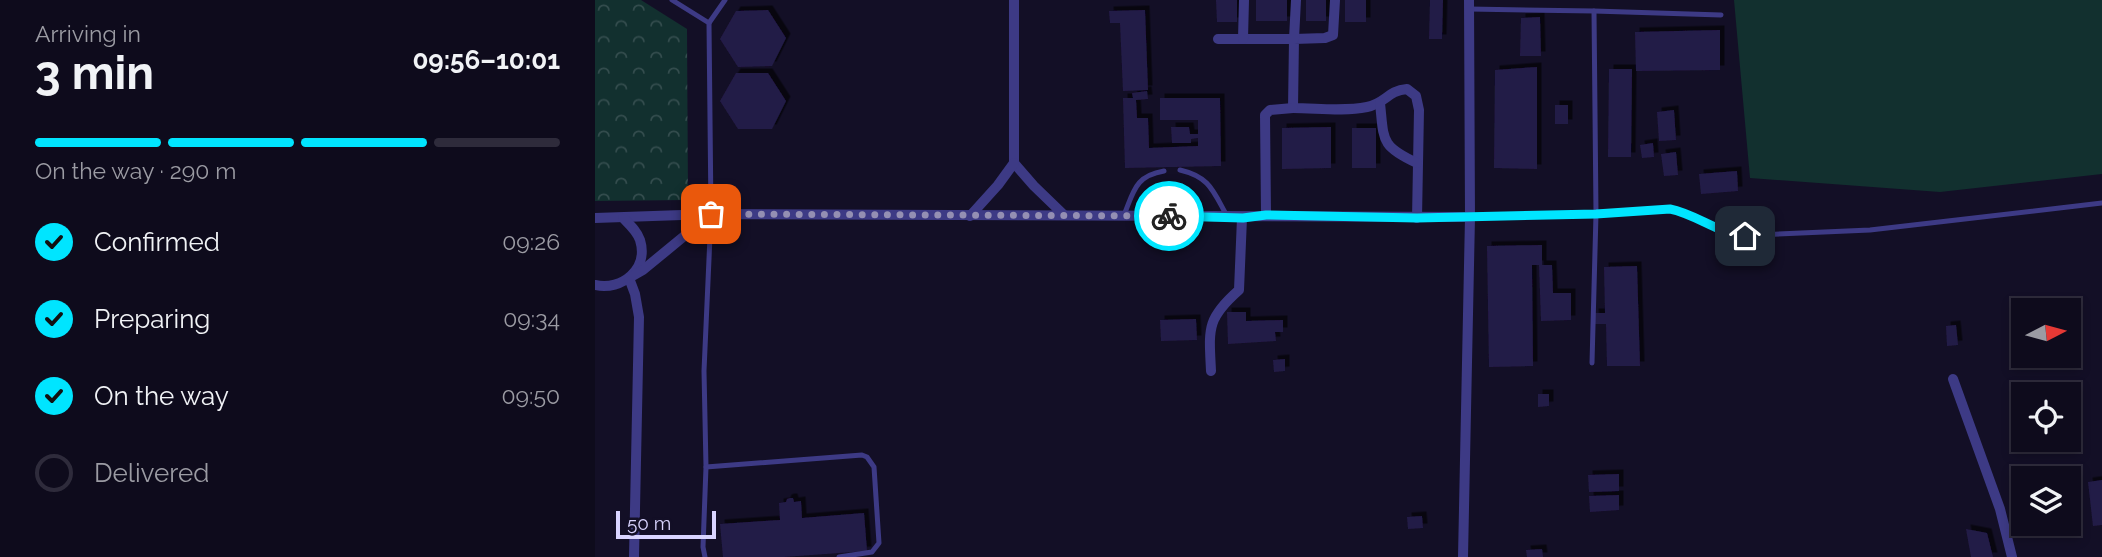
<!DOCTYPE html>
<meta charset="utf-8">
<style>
:root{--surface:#0e0b1c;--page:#1c1929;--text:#f1f3f6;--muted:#9b9ba3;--line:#2e2b3b;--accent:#00e5ff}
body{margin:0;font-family:Raleway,sans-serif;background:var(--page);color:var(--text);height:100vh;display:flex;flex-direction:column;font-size:26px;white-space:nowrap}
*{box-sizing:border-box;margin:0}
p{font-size:23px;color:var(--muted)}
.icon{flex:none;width:38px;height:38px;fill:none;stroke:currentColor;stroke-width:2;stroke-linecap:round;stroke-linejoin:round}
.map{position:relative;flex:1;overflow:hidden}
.details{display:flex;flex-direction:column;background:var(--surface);width:595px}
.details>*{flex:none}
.needle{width:46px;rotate:84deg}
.controls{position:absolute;left:1416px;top:298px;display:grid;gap:14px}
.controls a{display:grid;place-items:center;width:70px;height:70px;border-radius:0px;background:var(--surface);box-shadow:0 4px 10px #0003,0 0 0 2px var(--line);font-size:35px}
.scale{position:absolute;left:21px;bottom:18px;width:100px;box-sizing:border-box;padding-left:7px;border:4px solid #d9d4ff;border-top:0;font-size:19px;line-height:24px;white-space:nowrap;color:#d9d4ff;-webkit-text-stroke:5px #130f26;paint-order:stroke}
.pin{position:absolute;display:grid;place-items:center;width:60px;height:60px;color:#fff;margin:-30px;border-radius:14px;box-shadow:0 4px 10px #0006}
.courier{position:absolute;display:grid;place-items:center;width:70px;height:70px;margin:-35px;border:5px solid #00e5ff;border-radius:50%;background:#fff;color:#222;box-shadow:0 2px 9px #0007}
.overview em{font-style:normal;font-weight:700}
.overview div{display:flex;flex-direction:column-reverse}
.overview{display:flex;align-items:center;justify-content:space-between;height:119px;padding:0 35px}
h1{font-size:46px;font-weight:700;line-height:52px}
.bar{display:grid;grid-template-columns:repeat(4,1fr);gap:10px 7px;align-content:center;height:84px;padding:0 35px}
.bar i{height:9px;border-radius:5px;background:var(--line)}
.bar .on{background:var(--accent)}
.bar p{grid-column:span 4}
ol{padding:0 35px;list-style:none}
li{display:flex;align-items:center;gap:21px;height:77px}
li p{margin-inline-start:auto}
li .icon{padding:7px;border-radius:50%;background:var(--accent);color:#111;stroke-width:4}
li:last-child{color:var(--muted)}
li i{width:38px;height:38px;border:4px solid var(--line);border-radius:50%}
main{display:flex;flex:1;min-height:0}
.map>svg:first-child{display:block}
.grass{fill:#12302f}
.park{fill:url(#park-crowns)}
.building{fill:#241b47;filter:url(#shadow)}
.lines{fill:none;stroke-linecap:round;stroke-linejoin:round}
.lane{stroke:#3d3a85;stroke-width:5}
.street{stroke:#3d3a85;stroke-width:10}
.done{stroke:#948fb3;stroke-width:7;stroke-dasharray:0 12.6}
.route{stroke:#00e5ff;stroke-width:9}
</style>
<main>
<section class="details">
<div class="overview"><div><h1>3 min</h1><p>Arriving in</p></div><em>09:56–10:01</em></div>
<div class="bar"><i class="on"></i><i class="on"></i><i class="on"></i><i></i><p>On the way · 290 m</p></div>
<ol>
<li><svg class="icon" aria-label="check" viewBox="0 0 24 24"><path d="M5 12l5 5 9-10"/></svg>Confirmed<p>09:26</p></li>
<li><svg class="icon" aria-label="check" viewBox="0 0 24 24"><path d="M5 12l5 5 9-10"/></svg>Preparing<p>09:34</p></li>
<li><svg class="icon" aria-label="check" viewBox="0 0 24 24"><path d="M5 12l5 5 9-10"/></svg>On the way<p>09:50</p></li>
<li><i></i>Delivered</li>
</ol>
</section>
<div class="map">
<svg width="1507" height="557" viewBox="0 0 1507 557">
<defs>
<pattern id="park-crowns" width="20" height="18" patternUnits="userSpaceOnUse" patternTransform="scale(1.75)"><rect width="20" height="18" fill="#12302f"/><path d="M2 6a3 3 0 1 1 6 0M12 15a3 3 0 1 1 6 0" fill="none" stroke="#344d4e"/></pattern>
<filter id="shadow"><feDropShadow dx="4.5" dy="-4.5" stdDeviation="0" flood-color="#0009"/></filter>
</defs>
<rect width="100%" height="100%" fill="#130f26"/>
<!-- grass -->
<polygon class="grass" points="1139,0 1507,0 1507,174 1345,192 1155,178"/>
<!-- park -->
<polygon class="park" points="0,0 46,0 92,29 93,200 0,201"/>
<!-- building -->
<g class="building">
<polygon points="621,0 642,0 642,22 622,22"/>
<rect x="661" y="0" width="31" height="21"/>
<rect x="711" y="0" width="20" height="21"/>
<rect x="750" y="0" width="21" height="22"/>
<polygon points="835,0 848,0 847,39 834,39"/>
<polygon points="173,10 191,38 177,66 143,67 125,39 141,11"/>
<polygon points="550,10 553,90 528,91 525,23 515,23 514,11"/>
<polygon points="945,17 946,56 925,56 926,18"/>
<polygon points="1125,30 1125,70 1041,71 1040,32"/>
<polygon points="942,67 942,169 899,168 900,70"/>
<polygon points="1014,69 1037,69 1036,157 1013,157"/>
<polygon points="141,73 173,73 191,101 177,129 143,129 125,101"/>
<polygon points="552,91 553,99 541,100 542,118 553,118 554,148 603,146 603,138 596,139 596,143 577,143 576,127 594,127 595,134 603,134 603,120 565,120 565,98 625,98 626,166 530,168 528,98 538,98 537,93"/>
<rect x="960" y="105" width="13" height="19"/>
<polygon points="1079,110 1081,140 1064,141 1062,112"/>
<polygon points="736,127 736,168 687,169 687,128"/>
<rect x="757" y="128" width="24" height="40"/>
<polygon points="1058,143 1059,157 1047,158 1045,145"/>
<polygon points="1081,152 1083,175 1069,176 1066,154"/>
<polygon points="1142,171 1143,191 1106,194 1104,174"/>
<polygon points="1157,242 1158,254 1143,255 1142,243"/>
<polygon points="947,245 947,265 957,265 958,293 976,293 976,320 946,321 944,265 937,265 938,366 894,367 892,246"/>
<polygon points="1042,266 1045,366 1012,366 1011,324 1000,324 999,313 1010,313 1009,267"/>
<polygon points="632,312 651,312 651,321 688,320 688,332 680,332 681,341 633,344"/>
<polygon points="601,319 602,340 566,341 565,320"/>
<polygon points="1361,325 1363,345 1352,346 1351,326"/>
<polygon points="690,359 690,371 679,372 678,360"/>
<polygon points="943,394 954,394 954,406 943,407"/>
<polygon points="1024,474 1024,491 994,492 993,475"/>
<polygon points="1507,480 1507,525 1498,526 1493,482"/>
<polygon points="1024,495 1024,510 995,512 994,496"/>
<polygon points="195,498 198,498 199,502 206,501 207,518 269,513 272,551 189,557 128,557 125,524 185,520 184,503 191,502 192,499"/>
<polygon points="827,516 828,528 813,529 812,517"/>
<polygon points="1371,529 1392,533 1398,557 1376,557"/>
<polygon points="947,549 948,557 932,557 931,550"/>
</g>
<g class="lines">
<!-- lane -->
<g class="lane">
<polyline points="77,0 114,23 116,214 109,371 111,467 108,547 110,557"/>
<path d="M874,9l125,2 2,203 74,-5c26,5 49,25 75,27"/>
<polyline points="999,11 1126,15"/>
<polyline points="114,23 130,0"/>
<path d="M585,170c30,7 33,21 47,46"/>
<path d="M529,215c10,-24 11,-39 40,-44"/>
<polyline points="875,217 1001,214 997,363"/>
<polyline points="1163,235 1275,230 1507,203"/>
<polyline points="111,467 267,455 272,457 279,467 284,543 277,552 244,557"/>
</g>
<!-- street -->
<g class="street">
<polyline points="419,0 419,163 439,186 468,214"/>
<path d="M740,0l-2,35 -8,3 -31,1 -1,69c24,0 50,4 74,-1 19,-4 20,-16 40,-18l9,7 3,14 -2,108"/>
<polyline points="623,39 699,39 701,0"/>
<polyline points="648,39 649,0"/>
<path d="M785,103c4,37 0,43 37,60"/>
<polyline points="671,214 670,115 675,110 698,108"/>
<polyline points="375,216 403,185 419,163"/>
<polyline points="0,218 116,214 875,217"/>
<path d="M0,285c27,6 54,-16 45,-45 -3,-9 -10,-15 -17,-22"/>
<path d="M616,371c-2,-42 -5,-52 28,-81l3,-72"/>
<polyline points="1358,379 1405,509 1417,557"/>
<polyline points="39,557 44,317 40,294 34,278 48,270 116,214"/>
<polyline points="868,557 875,217 874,0"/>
</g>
</g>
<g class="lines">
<!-- done -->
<polyline class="done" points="116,214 574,216"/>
<!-- route -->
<path class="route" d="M574,216l74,2 23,-3 151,3 179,-4 74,-5c26,5 49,25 75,27"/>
</g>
</svg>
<div class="controls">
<a><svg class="needle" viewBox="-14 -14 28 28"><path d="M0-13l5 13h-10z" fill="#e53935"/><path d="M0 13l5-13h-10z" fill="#9b9ba3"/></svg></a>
<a><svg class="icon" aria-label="locate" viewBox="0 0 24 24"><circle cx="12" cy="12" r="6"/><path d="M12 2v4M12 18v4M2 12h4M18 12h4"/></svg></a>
<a><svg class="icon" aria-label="layers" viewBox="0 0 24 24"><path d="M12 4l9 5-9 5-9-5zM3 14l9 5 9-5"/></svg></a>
</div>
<div class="scale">50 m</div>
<div class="pin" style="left:116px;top:214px;background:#ea580c"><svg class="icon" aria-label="bag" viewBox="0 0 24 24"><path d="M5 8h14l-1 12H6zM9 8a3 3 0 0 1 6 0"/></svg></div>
<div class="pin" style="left:1150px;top:236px;background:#1f2937"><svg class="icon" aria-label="home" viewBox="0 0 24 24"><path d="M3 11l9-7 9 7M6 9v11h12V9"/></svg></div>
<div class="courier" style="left:574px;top:216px"><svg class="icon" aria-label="bike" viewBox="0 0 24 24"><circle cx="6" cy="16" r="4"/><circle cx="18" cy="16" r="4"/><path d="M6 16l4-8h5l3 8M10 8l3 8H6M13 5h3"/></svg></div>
</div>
</main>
